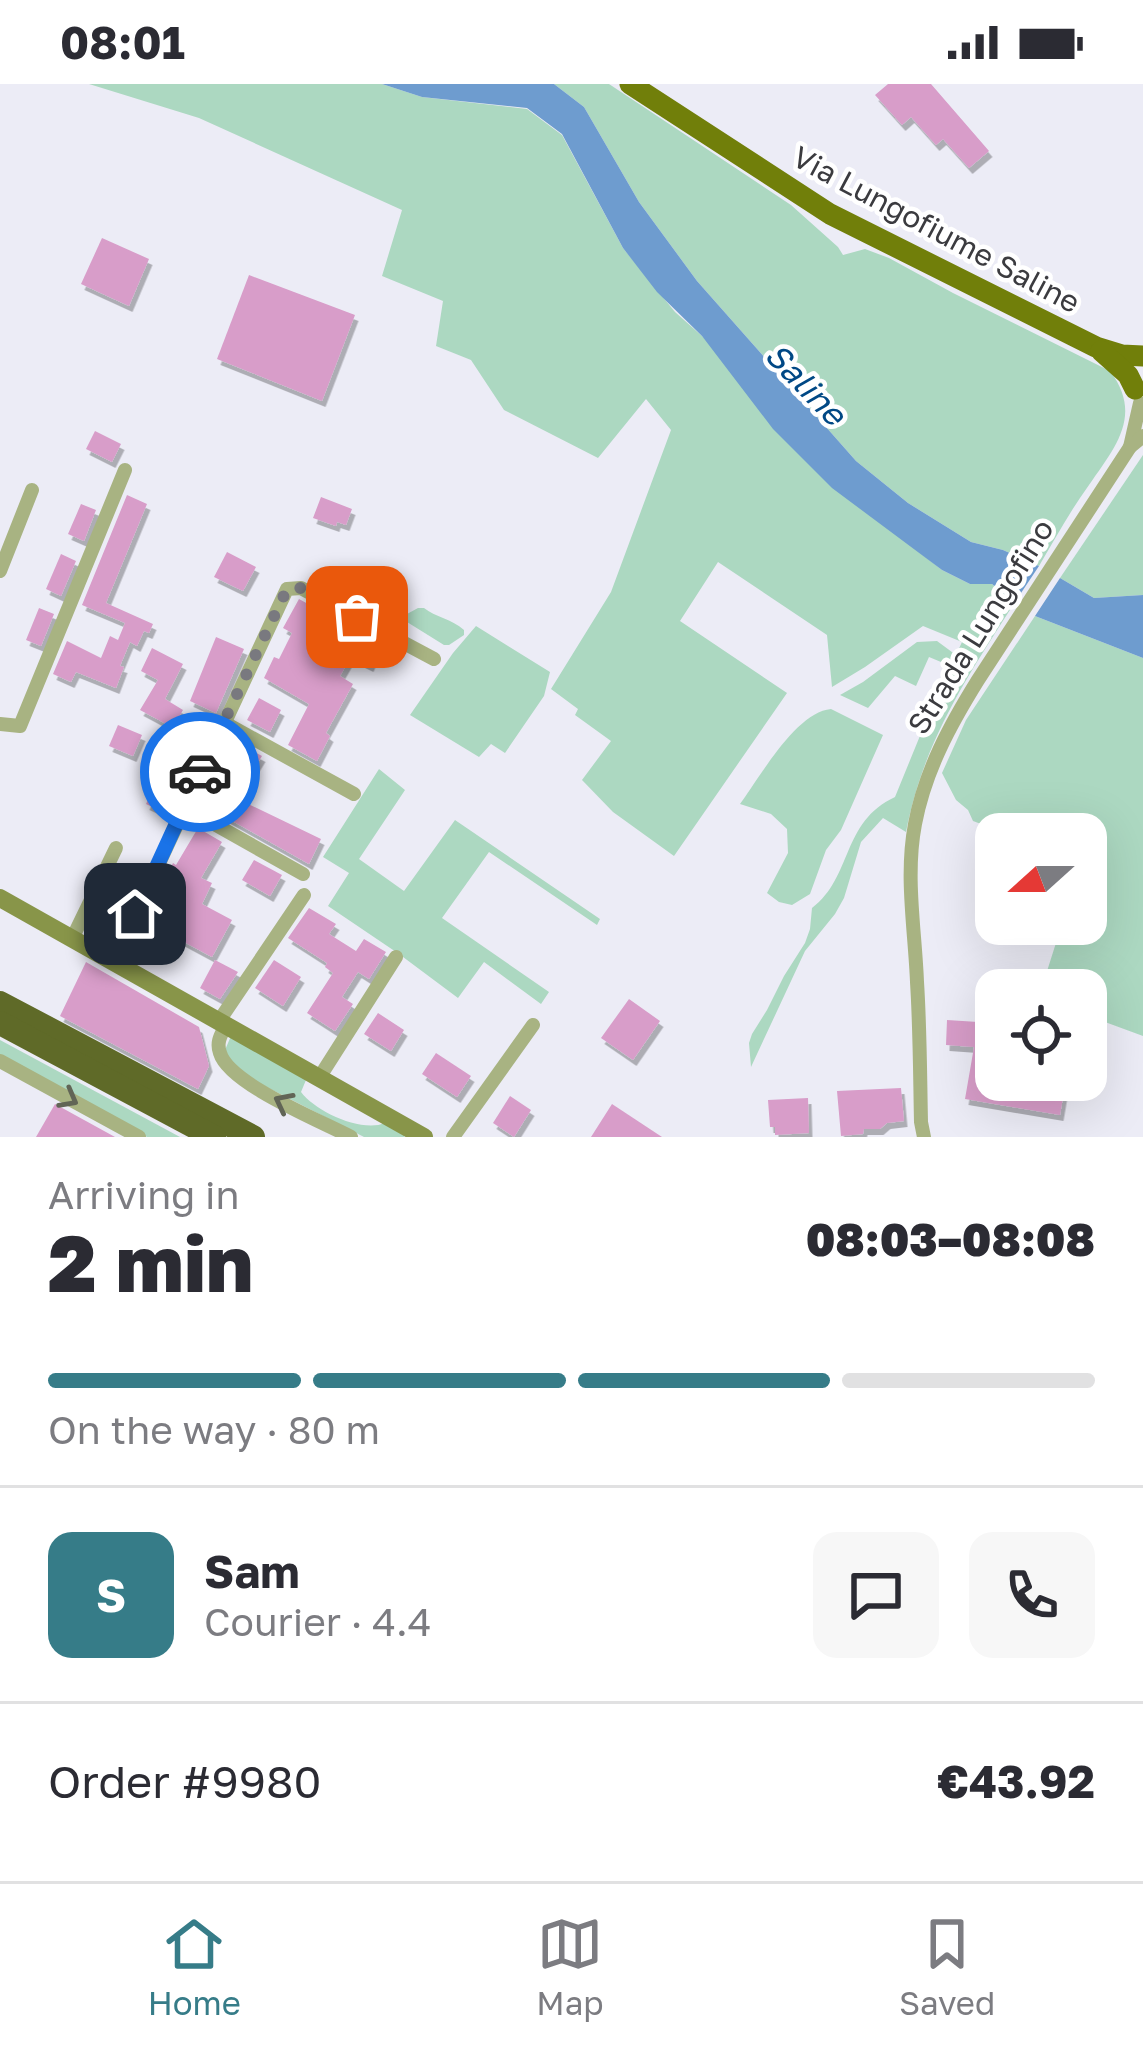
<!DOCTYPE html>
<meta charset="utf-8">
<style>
:root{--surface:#fff;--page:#f7f7f7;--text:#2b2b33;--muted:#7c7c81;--line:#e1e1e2;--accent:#367c88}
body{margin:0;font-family:"Golos Text",sans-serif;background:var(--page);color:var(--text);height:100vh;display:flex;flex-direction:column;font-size:45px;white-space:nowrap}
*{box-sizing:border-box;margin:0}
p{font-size:39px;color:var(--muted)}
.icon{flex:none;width:66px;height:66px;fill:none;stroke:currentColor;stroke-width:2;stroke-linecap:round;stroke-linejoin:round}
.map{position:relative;height:1053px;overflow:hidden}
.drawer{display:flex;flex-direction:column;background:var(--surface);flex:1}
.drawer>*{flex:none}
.needle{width:78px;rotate:249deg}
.fabs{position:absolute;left:975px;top:729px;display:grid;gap:24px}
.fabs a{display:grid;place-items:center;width:132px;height:132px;border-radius:24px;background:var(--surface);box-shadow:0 12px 48px #0002;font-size:60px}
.pin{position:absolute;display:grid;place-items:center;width:102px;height:102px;color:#fff;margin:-51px;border-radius:24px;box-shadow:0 6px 18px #0006}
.courier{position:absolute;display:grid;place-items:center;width:120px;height:120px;margin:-60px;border:9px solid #1a73e8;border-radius:50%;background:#fff;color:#222;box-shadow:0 3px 15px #0007}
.headline em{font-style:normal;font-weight:800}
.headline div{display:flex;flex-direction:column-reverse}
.headline{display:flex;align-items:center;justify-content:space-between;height:204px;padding:0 48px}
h1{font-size:78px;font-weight:800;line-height:90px}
.bar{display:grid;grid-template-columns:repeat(4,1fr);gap:18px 12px;align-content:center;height:144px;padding:0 48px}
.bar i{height:15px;border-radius:9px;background:var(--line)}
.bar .current{background:var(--accent)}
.bar p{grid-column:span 4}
.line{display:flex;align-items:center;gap:30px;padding:0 48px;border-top:3px solid var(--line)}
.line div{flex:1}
.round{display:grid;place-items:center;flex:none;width:126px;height:126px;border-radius:24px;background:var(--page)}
.status{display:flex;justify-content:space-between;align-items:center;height:84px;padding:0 60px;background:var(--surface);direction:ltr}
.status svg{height:33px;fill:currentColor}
.dock{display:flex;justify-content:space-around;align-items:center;height:168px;border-top:3px solid var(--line);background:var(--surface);font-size:33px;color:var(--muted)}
.dock a{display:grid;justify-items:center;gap:6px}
.dock .current{color:var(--accent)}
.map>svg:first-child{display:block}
.green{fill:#acd8c1}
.water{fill:#6e9ccf}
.building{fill:#d89dc9;filter:url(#shadow)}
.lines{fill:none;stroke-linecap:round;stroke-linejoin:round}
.minor{stroke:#a8b382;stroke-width:14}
.secondary{stroke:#889549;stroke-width:18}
.primary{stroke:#717f0a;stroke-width:21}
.motorway{stroke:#5f6a28;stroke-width:24}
.oneway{stroke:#616556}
.done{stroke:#79797f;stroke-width:12;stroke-dasharray:0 21.6}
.route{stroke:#1a73e8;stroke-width:15}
.labels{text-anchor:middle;stroke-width:9;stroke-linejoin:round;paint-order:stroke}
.street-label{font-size:30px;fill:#3b3b3f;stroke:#fff}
.water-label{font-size:33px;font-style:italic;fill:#004885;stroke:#fff}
</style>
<div class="status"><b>08:01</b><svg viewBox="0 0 49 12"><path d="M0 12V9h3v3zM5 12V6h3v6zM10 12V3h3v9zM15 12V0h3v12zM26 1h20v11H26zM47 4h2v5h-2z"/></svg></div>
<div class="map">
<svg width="1143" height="1053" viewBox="0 0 1143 1053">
<defs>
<filter id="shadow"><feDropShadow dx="3.5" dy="6" stdDeviation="0" flood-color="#0004"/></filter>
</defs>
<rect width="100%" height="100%" fill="#ececf6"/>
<!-- green -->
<g class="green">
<path d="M89,0h293l40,13 105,12 35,26 61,113 52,64 27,24 176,184 64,50 28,14h22l23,18c-49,77 -91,138 -109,230l-23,-14 -22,24 -17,56 -9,16 -30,37 -54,116 -2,-24 3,-9 15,-24 17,-34 21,-33 5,-14 2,-21c41,-31 29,-86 83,-111l29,-71 29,-59 -24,-10 -13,29 -21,-10 -27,32 -28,-13 23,-13 54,-40 20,-1 19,14 6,-13 -39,-16 -58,41 -33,20 -5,-52 -109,-73 -38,59 107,72 -113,163 -61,-44 -31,-32 29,-39 -36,-26 3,-6 -27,-20 60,-97 60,-162 -25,-31 -48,59 -94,-48 -33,-50 -35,-14 7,-45 -61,-25 20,-66 -203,-92z"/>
<path d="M554,0h55l182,121 47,42 5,8 22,-6 24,9 64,35 157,78c33,44 6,75 -21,114 -19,26 -34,54 -50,81l-36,-16 -32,-8 -63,-39 -52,-42 -159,-180 -58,-79 -55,-95z"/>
<polygon points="1143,371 1143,511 1094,514 1060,494"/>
<path d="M418,524h6c11,9 28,11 40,22v5l-15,10h-5l-37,-23v-8z"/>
<polygon points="1035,532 1143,574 1143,952 1086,931 1086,906 1041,906 1062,840 1086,840 1086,750 1008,750 973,737 968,726 956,716 942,689 966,636"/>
<polygon points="476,542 550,588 544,612 505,669 491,660 479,673 410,631 453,569"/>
<path d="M831,625l52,26 -42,95 -15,20 -16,44 -18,11 -13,-3 -12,-9 21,-40 -1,-24 -16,-15 -31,-10c20,-27 56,-92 91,-95z"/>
<polygon points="379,685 405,706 359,775 404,807 455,736 600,835 597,841 489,768 442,834 549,908 541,920 484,878 458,914 399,870 328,822 349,789 323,773"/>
<path d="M231,952l75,44 -5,12c14,19 60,41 84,31l20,11 -1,3h-40l-117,-60 -16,-11 -6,-16z"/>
<polygon points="0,956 180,1053 147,1053 0,973"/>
</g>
<!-- water -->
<g class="water">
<polygon points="382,0 554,0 584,23 639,118 697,197 856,377 908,419 971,458 1003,466 1039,482 1015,518 992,500 970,500 942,486 832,404 773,345 702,252 657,208 623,164 562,50 527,24 422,13"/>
<polygon points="1060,494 1094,514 1143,511 1143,574 1035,532"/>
</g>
<!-- building -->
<g class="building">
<polygon points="888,0 931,0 989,67 969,84 943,55 936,61 911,33 902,41 875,11"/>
<polygon points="102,154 149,175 129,222 81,200"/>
<polygon points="249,191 355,231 322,317 217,275"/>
<polygon points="95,347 121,360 112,378 86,365"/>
<polygon points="127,411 147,420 106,519 153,540 149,549 144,547 137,562 130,558 120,582 124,583 116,604 76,588 71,598 53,590 67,557 101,574 110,552 118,556 125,539 82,521"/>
<polygon points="321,413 352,425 346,441 337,438 336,442 313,434"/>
<polygon points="81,420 96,426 84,457 68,450"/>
<polygon points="227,468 256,483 243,507 214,493"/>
<polygon points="61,470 76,477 61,512 46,505"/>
<polygon points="299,515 380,560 370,582 351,573 340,592 353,600 326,649 330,652 317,677 288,661 309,620 264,594 274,573 279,575 292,549 283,544"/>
<polygon points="39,524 54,530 41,562 26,556"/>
<polygon points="216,553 244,565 216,629 190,617"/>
<polygon points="152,564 183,580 165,615 183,626 176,638 171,635 168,641 140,626 158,596 141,587"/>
<polygon points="259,614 281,626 270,648 247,636"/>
<polygon points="118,641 142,651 133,672 109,662"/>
<polygon points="238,659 262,672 240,708 246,711 242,717 321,755 309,780 211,725 234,684 227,679"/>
<polygon points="173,665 193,673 167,730 146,720 157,697 159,698"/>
<polygon points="198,744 222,758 201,794 212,799 202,820 232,836 212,873 171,851 167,859 145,847 164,809 159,807 173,779 176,781"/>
<polygon points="254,776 282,791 270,812 242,796"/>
<polygon points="309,824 336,840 329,850 356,867 364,855 386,868 369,895 358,888 342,913 353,920 335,947 307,929 333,889 325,883 327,879 288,854"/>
<polygon points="215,876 238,888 220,915 200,904"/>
<polygon points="274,876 301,893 283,922 255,904"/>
<polygon points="86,878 199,943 209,982 198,1005 60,932"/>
<polygon points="629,915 660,937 633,976 601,954"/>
<polygon points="378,929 404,946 391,967 364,950"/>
<polygon points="978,934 985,935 983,980 996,982 996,996 1066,996 1060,1031 965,1015 974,963 946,961 947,936 978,938"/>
<polygon points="436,969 471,992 457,1013 422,990"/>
<polygon points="901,1004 904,1037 887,1039 880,1045 864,1045 863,1050 841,1052 837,1007"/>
<polygon points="510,1012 531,1026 514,1053 493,1039"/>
<polygon points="808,1014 809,1049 775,1051 775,1043 770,1043 768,1016"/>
<polygon points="55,1020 115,1053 36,1053"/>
<polygon points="612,1020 662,1053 591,1053"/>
</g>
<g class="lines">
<!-- minor -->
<g class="minor">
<polyline points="1130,363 1140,319"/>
<polyline points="0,487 32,406"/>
<polyline points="223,638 354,710"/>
<polyline points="0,640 20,642 125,386"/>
<polyline points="184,723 303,790"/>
<polyline points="72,855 116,764"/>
<polyline points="113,878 287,505 301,504 434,575"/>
<polyline points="219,937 304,811"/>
<path d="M226,941c-5,10 -10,17 -6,28 9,31 101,68 131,84"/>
<polyline points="0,977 139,1053"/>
<polyline points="319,994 396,873"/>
<polyline points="453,1053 533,941"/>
<path d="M924,1053l-3,-15c-1,-47 -1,-93 -4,-140 -2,-52 -12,-106 -2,-158 10,-53 35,-99 63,-144l152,-233 13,-11"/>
</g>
<!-- secondary -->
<polyline class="secondary" points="0,814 424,1053"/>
<!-- primary -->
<g class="primary">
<polyline points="630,0 830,130 1096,263 1122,271 1143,272"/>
<polyline points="1101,267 1128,291 1135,305"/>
</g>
<!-- motorway -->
<g class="motorway">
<polyline points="0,919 253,1053"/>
<polyline points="0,939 214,1053"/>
</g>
</g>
<!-- one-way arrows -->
<defs><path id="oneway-chevron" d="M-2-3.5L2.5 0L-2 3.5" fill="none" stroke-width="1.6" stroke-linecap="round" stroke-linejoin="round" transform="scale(3)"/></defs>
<g class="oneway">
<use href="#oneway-chevron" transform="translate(69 1015) rotate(29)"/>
<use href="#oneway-chevron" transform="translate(283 1018) rotate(-153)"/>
</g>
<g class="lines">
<!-- done -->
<polyline class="done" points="200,688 287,505 301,504 357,533"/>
<!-- route -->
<polyline class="route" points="135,830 200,688"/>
</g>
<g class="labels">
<!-- street labels -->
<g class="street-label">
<text transform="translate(936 146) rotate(28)" y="10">Via Lungofiume Saline</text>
<text transform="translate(981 543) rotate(-58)" y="10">Strada Lungofino</text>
</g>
<!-- water labels -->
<g class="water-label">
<text transform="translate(806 300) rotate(46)" y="12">Saline</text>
</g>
</g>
</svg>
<div class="fabs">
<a><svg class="needle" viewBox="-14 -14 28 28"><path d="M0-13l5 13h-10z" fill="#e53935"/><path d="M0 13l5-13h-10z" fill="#7c7c81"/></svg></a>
<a><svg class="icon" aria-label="locate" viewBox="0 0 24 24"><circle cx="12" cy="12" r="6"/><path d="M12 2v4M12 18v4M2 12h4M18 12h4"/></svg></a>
</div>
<div class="pin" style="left:357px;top:533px;background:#ea580c"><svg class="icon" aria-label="bag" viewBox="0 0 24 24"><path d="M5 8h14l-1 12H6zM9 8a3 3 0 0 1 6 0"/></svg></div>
<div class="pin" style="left:135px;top:830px;background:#1f2937"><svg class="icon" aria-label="home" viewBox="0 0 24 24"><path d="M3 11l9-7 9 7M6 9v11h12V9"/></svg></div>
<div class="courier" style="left:200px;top:688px"><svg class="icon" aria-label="car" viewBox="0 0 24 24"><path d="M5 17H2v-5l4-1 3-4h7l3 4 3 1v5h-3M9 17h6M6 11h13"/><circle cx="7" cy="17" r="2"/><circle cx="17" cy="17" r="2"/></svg></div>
</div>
<section class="drawer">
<div class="headline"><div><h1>2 min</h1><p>Arriving in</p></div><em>08:03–08:08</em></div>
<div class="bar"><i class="current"></i><i class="current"></i><i class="current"></i><i></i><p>On the way · 80 m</p></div>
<div class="line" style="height:216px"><b class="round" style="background:var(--accent);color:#fff">S</b><div><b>Sam</b><p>Courier · 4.4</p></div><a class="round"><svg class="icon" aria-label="chat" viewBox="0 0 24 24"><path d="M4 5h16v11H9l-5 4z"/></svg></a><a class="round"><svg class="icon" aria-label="phone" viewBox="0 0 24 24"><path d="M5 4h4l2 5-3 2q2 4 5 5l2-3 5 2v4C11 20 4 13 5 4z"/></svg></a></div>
<div class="line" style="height:156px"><div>Order #9980</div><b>€43.92</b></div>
</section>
<nav class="dock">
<a class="current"><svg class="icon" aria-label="home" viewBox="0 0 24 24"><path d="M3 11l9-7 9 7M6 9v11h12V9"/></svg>Home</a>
<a><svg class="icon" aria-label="map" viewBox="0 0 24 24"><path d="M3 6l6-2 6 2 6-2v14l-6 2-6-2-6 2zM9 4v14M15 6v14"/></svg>Map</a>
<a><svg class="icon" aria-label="saved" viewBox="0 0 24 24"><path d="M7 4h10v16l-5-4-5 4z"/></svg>Saved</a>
</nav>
